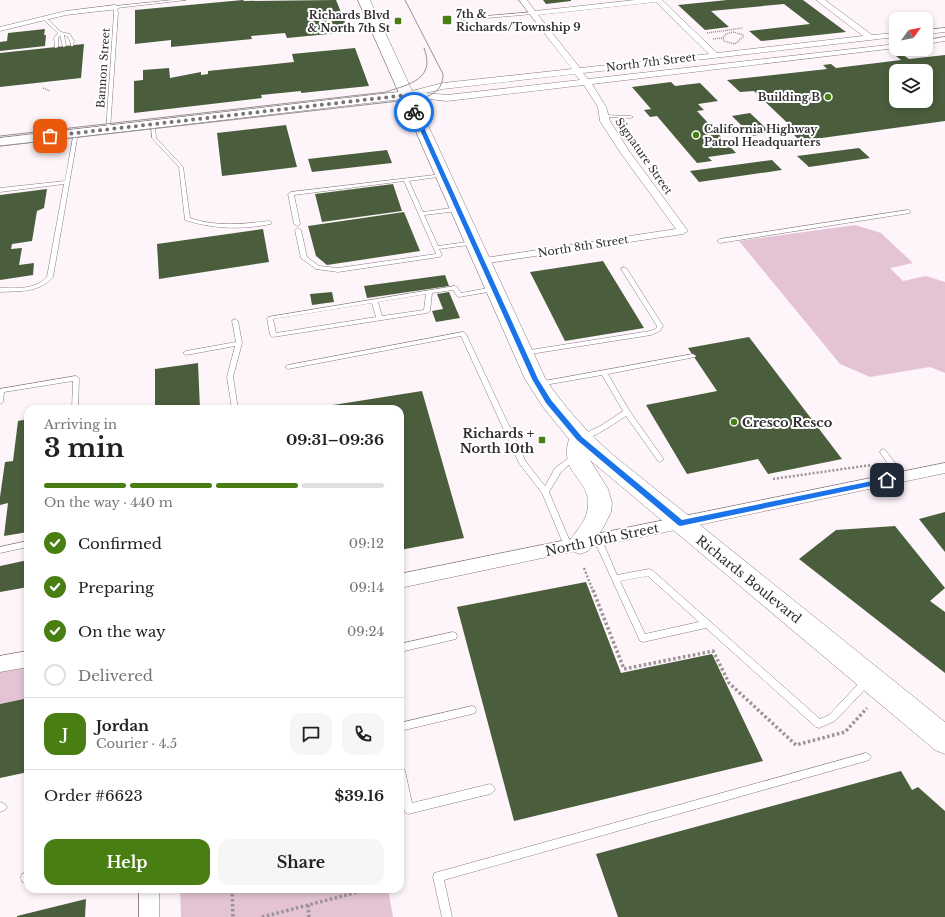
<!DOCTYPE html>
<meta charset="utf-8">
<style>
:root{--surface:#fff;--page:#f6f6f6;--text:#222;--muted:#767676;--line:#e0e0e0;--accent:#487e12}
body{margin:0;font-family:"Libre Baskerville",serif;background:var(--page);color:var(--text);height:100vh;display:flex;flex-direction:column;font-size:15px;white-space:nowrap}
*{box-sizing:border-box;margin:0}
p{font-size:13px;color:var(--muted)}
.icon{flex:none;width:22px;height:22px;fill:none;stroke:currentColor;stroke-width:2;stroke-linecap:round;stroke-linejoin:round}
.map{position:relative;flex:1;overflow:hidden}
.side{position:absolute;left:24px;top:405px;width:380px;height:488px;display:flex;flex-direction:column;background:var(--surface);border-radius:12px;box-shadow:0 2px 6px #0003}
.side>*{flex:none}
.needle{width:26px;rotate:57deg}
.fabs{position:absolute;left:889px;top:12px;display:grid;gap:8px}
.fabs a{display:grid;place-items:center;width:44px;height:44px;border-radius:8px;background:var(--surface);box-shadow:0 2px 6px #0003;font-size:20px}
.pin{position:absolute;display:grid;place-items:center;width:34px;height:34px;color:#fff;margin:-17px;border-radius:8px;box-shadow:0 2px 6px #0006}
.courier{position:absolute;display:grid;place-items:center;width:40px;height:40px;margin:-20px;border:3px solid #1a73e8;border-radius:50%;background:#fff;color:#222;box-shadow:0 1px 5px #0007}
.summary em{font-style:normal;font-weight:800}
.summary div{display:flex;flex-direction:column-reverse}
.summary{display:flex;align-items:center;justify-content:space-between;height:68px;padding:0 20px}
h1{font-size:26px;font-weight:800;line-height:30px}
.bar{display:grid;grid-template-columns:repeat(4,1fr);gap:6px 4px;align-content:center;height:48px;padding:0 20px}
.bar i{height:5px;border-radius:3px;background:var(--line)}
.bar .selected{background:var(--accent)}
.bar p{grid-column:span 4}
.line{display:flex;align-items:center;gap:10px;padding:0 20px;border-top:1px solid var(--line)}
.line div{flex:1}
.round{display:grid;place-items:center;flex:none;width:42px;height:42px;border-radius:12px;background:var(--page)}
ol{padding:0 20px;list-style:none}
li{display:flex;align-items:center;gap:12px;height:44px}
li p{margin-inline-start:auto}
li .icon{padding:4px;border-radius:50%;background:var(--accent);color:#fff;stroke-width:4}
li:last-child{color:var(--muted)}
li i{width:22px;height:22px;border:2px solid var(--line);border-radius:50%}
.action{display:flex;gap:8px;margin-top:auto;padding:8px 20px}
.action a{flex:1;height:46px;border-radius:12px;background:var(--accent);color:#fff;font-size:16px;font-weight:800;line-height:46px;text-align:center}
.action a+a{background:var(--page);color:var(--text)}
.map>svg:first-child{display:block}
.green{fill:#e4c4d4}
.building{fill:#4a5e3d;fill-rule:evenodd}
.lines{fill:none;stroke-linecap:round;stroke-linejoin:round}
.service-casing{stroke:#887b81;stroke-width:1}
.minor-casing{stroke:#887b81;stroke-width:1}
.secondary-casing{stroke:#887b81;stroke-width:1}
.primary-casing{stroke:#887b81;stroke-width:1}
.path-far2{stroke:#9a9397;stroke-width:1.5;stroke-dasharray:1 1;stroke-linecap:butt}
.path-far1{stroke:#9a9397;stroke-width:2.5;stroke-dasharray:2 2;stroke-linecap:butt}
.path{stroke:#9a9397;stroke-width:3.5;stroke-dasharray:2.5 2.5;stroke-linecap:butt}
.service{fill:#fff;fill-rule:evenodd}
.minor{fill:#fff;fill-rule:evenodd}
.secondary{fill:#fff;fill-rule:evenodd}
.primary{fill:#fff;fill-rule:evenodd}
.tram{stroke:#989195;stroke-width:1}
.route{fill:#1a73e8}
.done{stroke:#797377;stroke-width:4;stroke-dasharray:0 7.2}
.poi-dot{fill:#487e12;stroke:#fff;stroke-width:1.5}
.labels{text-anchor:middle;stroke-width:4;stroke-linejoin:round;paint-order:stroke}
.far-poi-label{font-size:11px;font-weight:bold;fill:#322d30;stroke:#fff;text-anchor:start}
.far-street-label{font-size:11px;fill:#322d30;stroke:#fff}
.poi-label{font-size:13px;font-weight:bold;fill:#322d30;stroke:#fff;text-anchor:start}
.street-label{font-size:13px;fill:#322d30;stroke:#fff}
</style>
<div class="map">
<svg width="945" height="917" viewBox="0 0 945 917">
<rect width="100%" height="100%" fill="#fef5fa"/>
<!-- green -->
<g class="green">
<polygon points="855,225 881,233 913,263 890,268 903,281 926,276 945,282 945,373 930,367 870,377 840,364 739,241"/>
<polygon points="28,664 28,698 0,704 0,669"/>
<polygon points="180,889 388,889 393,917 181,917"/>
</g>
<!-- building -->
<g class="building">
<polygon points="243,0 244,1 336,0 349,32 287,38 285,33 251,36 252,39 171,47 171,40 135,44 135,10"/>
<polygon points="543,0 571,0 571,1 546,4"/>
<polygon points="727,0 803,0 846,32 761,41 749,31 810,24 784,4 711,11 729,27 705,30 678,5"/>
<polygon points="45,29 44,35 46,35 45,46 0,51 0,42 7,41 8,33"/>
<polygon points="84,44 81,78 0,87 0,53"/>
<polygon points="355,48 369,86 301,93 301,91 261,95 262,98 134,113 134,81 143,80 143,70 169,68 170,78 201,72 201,75 208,74 208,71 294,62 292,54"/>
<path d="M903,55l6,4 36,-4v66l-145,20 -6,-6 5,-1 -45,-43 -14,1 -13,-12 100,-11 -4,-4 8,-1 5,4 65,-8 -5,-4zM896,71h30v30h-30z"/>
<polygon points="671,82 675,86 700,83 718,101 698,104 704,110 697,111 736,153 708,157 712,161 697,163 657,116 650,117 644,110 651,109 632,87"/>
<polygon points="750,113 771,133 752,136 732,116"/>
<polygon points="286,125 297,167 222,176 217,133"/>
<polygon points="859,148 870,158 809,167 797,156"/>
<polygon points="387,150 392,163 312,172 308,159"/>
<polygon points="772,160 782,170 699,182 690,171"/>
<polygon points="393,184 402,211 322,222 315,194"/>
<polygon points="47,189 44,208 37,211 32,241 12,244 11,249 22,248 19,265 34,263 33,275 0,280 0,195"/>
<polygon points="404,212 420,251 327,265 316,256 308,226"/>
<polygon points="263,229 269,262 159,279 157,244"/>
<polygon points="603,261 644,328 565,341 530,272"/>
<polygon points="445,275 449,286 367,298 364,286"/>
<polygon points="332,292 334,302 312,305 310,294"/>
<polygon points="449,292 460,318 436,322 432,311 443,309 437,294"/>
<polygon points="749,337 842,459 768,474 758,459 687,474 646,405 717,391 688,348"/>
<polygon points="198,363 200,409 155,409 155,369"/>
<polygon points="422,391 464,538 400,550 400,409 314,408"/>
<polygon points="28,419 28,532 4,536 8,503 0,505 0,497 5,462 13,461 18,421"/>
<polygon points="945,512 945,552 919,519"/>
<polygon points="895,526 945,588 930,601 945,612 945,673 799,559 836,530"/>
<polygon points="28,560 28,587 0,592 0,566"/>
<polygon points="586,582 621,673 712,654 763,761 514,821 457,607"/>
<polygon points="28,698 28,772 0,778 0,704"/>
<polygon points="901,771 912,790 918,787 945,811 945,917 618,917 596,854"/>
<polygon points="86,899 85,917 17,917 17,916"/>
</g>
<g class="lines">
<!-- service casing -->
<g class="service-casing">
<g id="service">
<polygon points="173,0 186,0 117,8 118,13 110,130 106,131 114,13 113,7 115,6"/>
<polygon points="534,12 534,14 533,14 463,20 461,19 463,18"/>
<polygon points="43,17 45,17 61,32 70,34 74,41 73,46 71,46 70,41 67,36 64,35 66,46 63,47 60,35 58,38 58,47 55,48 54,38 58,33 43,19"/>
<polygon points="602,115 631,116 633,117 631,118 604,117 602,117"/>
<path d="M151,124l4,1 1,13 27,29 7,51c26,9 52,6 79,3l2,1v2c-28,6 -59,5 -86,-4l-6,-53 -27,-29z"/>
<path d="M74,132l4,1 -25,144c-13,16 -35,14 -53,15v-4c16,0 35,2 47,-11l17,-93 -64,8v-4l65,-7z"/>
<polygon points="443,174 445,174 445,176 409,181 423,212 458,207 461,209 458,211 424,215 438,246 474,241 477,243 476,244 439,249 442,255 439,257 338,272 316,269 301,258 295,230 298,228 301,230 307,257 319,266 338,268 436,254 404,181 294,195 300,224 297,226 294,224 288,194 291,192"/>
<polygon points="908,210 910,211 910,213 720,243 717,241 720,239"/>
<polygon points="624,267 627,269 663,326 660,331 651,335 524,355 522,354 521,353 522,352 524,351 650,331 656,329 657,326 621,269"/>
<path d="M455,286l2,1 4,6 33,-6 3,2 -3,2 -35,6 -2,-1 -4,-6 -21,3 -2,18 -3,2 -154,24 -3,-2 -3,-17 1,-1zM426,294l-2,16 -42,6 -4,-14zM372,303l4,14 -100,16 -3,-14z"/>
<polygon points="235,319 238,321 242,343 233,377 238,409 232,409 227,377 235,346 186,355 183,353 186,351 236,342 232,321"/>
<polygon points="463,332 466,334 526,462 545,486 555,468 573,455 575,454 578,457 561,472 549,492 572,546 571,548 568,549 565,548 542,493 519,463 461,336 288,369 285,367 288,365"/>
<path d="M693,354l3,2 -1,1 -87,17 21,36 33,47 2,2 -4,3 -2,-1 -32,-45c-9,6 -37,25 -46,24l-1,-2 1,-2 22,-11 21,-14 -21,-36 -63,11 -3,-2 3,-2z"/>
<polygon points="76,376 79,378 78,409 72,409 73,381 4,392 3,402 0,404 0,389"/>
<polygon points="883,449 885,450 905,475 906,477 905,479 899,479 881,454 880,452"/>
<path d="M598,537l3,1 1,2 15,35 32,-6 3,1 168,149 9,-4 35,-37 3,-1 3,1 1,3 -1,3 -35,37 -16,7 -3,-1 -110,-99 -63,14 -3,-1 -46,-101 1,-2zM648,576l51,46 -54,12 -25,-53z"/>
<polygon points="28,541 28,547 0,553 0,547"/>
<polygon points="453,632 456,633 457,636 456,639 400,652 400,644"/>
<polygon points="472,706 475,707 476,710 475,713 472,714 400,731 400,723"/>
<polygon points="866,753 869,754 871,757 869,760 866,761 444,880 452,917 442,917 433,877 434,873 438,872"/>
<path d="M400,766l3,2 2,3 7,32 78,-19 3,2 2,3 -2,3 -3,2 -82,20 -3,-2c-6,-14 -5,-30 -5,-46z"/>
<polygon points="0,802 5,804 7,807 5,810 0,812"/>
<polygon points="28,872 28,882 26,883 22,882 21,878 22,874"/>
</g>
</g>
<!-- minor casing -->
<g class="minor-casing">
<g id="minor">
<path d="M519,0h8l8,11 100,-11h27l55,53 146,-17 -47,-36h9l47,35 24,-2v4l-313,36 5,6 308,-35v4l-304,36 14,23 4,14 19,30 59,80 -5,3 -201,30 -4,-1 -2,-2 2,-2 198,-30 -56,-77 -20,-31 -2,-14 -14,-22 -137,16 -27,-3 -4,-3 -9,3 -4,-3 1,-2 39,-10 129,-14zM656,2l53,52 -129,14 -42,-53zM575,74l5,6 -133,15 -22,-2 18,-4z"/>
<polygon points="115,5 119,7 118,9 66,15 0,31 0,27 66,11"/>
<polygon points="945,28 945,32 926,34 926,30"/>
<polygon points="945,37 945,41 926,44 926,40"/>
<polygon points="945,463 945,473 400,588 400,574"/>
<polygon points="28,651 28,667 0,672 0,656"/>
<rect x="139" y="889" width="20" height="28"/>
</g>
</g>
<!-- secondary casing -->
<g class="secondary-casing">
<polygon id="secondary" points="407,91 411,92 413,95 411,98 0,146 0,138"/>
</g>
<!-- primary casing -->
<g class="primary-casing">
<path id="primary" d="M358,0h12l175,378c19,29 42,54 68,77l332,267v32l-10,-4 -345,-290 18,29 4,14 -1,9 -7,14 -16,25 -8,3 -8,-3 -4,-7c5,-10 17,-21 19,-32 7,-27 -19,-35 -20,-57 -1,-6 1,-11 2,-16l-26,-32 -18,-28z"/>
</g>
<!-- path-far2 -->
<g class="path-far2">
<polygon points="733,32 743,35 743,37 735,44 724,41 723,38 726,34"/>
<polyline points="707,33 743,28"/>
<polyline points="713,39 723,38"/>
<polyline points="43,88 50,91"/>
</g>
<!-- path-far1 -->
<g class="path-far1">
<polyline points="773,479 871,465"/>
<polyline points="584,568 593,591"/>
</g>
<!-- path -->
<g class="path">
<polyline points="593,590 624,669 713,651 729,683 796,745 845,732 867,708"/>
<polyline points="232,889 233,917"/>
<polyline points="308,905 309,917"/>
<polyline points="262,917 362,891"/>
</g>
<!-- service -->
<use href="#service" class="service"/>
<!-- minor -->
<use href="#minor" class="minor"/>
<!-- secondary -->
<use href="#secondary" class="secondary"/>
<!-- primary -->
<use href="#primary" class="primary"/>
<!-- tram -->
<g class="tram">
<path d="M0,136l386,-44c24,-8 50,-13 38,-44"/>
<path d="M0,146l408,-46c17,-2 35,-5 35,-26l-38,-74"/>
</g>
</g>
<!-- route -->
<polygon class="route" points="414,111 417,112 538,379 551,400 582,437 682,520 887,478 891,480 890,482 680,526 678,525 577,440 546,403 532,379 412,112"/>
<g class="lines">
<!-- done -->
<polyline class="done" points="50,136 407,95 414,112"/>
</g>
<!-- markers -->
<g class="poi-dot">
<rect x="442" y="15" width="10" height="10" rx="2"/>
<rect x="394" y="17" width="8" height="8" rx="2"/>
<circle cx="828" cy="97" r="4"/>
<circle cx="696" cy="135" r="4"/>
<circle cx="734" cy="422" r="4"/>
<rect x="538" y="436" width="8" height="8" rx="2"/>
</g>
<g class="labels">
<!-- far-poi labels -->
<g class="far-poi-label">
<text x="456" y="18">7th &amp;<tspan x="456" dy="13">Richards/Township 9</tspan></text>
<text x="390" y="19" text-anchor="end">Richards Blvd<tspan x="390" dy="13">&amp; North 7th St</tspan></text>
<text x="820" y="101" text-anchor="end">Building B</text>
<text x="704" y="133">California Highway<tspan x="704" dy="13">Patrol Headquarters</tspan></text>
</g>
<!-- far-street labels -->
<g class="far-street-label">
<text transform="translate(651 62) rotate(-7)" y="4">North 7th Street</text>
<text transform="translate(103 68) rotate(-86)" y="4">Bannon Street</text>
<text transform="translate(644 156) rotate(55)" y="4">Signature Street</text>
<text transform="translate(583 246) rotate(-9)" y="4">North 8th Street</text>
</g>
<!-- poi labels -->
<g class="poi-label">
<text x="742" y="427">Cresco Resco</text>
<text x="534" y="438" text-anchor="end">Richards +<tspan x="534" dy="15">North 10th</tspan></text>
</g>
<!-- street labels -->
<g class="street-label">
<text transform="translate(602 539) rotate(-12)" y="5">North 10th Street</text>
<text transform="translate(749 579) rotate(39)" y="5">Richards Boulevard</text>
</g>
</g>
</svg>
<div class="fabs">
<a><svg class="needle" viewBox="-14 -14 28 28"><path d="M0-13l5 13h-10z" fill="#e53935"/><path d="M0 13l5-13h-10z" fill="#767676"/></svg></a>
<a><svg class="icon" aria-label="layers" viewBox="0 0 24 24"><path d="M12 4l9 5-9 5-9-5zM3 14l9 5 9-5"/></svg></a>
</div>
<div class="pin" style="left:50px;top:136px;background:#ea580c"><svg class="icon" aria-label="bag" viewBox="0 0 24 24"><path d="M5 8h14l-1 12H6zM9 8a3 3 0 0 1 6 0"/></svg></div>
<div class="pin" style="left:887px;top:480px;background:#1f2937"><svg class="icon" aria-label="home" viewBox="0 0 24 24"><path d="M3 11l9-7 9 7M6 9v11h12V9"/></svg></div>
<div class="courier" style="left:414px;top:112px"><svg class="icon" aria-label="bike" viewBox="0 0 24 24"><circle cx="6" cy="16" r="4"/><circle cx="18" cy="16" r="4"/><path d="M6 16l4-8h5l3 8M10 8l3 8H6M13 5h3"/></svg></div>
<section class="side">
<div class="summary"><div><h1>3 min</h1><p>Arriving in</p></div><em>09:31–09:36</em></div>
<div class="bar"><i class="selected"></i><i class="selected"></i><i class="selected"></i><i></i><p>On the way · 440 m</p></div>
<ol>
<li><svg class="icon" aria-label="check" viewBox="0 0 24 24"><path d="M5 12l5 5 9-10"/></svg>Confirmed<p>09:12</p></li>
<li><svg class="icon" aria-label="check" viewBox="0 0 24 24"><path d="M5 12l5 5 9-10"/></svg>Preparing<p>09:14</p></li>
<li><svg class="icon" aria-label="check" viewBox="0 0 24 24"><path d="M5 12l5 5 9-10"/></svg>On the way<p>09:24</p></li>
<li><i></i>Delivered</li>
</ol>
<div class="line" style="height:72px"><b class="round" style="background:var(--accent);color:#fff">J</b><div><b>Jordan</b><p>Courier · 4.5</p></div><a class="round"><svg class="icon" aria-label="chat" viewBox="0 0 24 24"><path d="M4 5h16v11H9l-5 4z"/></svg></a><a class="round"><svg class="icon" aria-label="phone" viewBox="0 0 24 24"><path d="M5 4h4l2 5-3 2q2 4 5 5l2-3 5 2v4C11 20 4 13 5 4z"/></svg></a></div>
<div class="line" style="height:52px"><div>Order #6623</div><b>$39.16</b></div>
<div class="action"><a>Help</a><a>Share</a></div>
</section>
</div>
